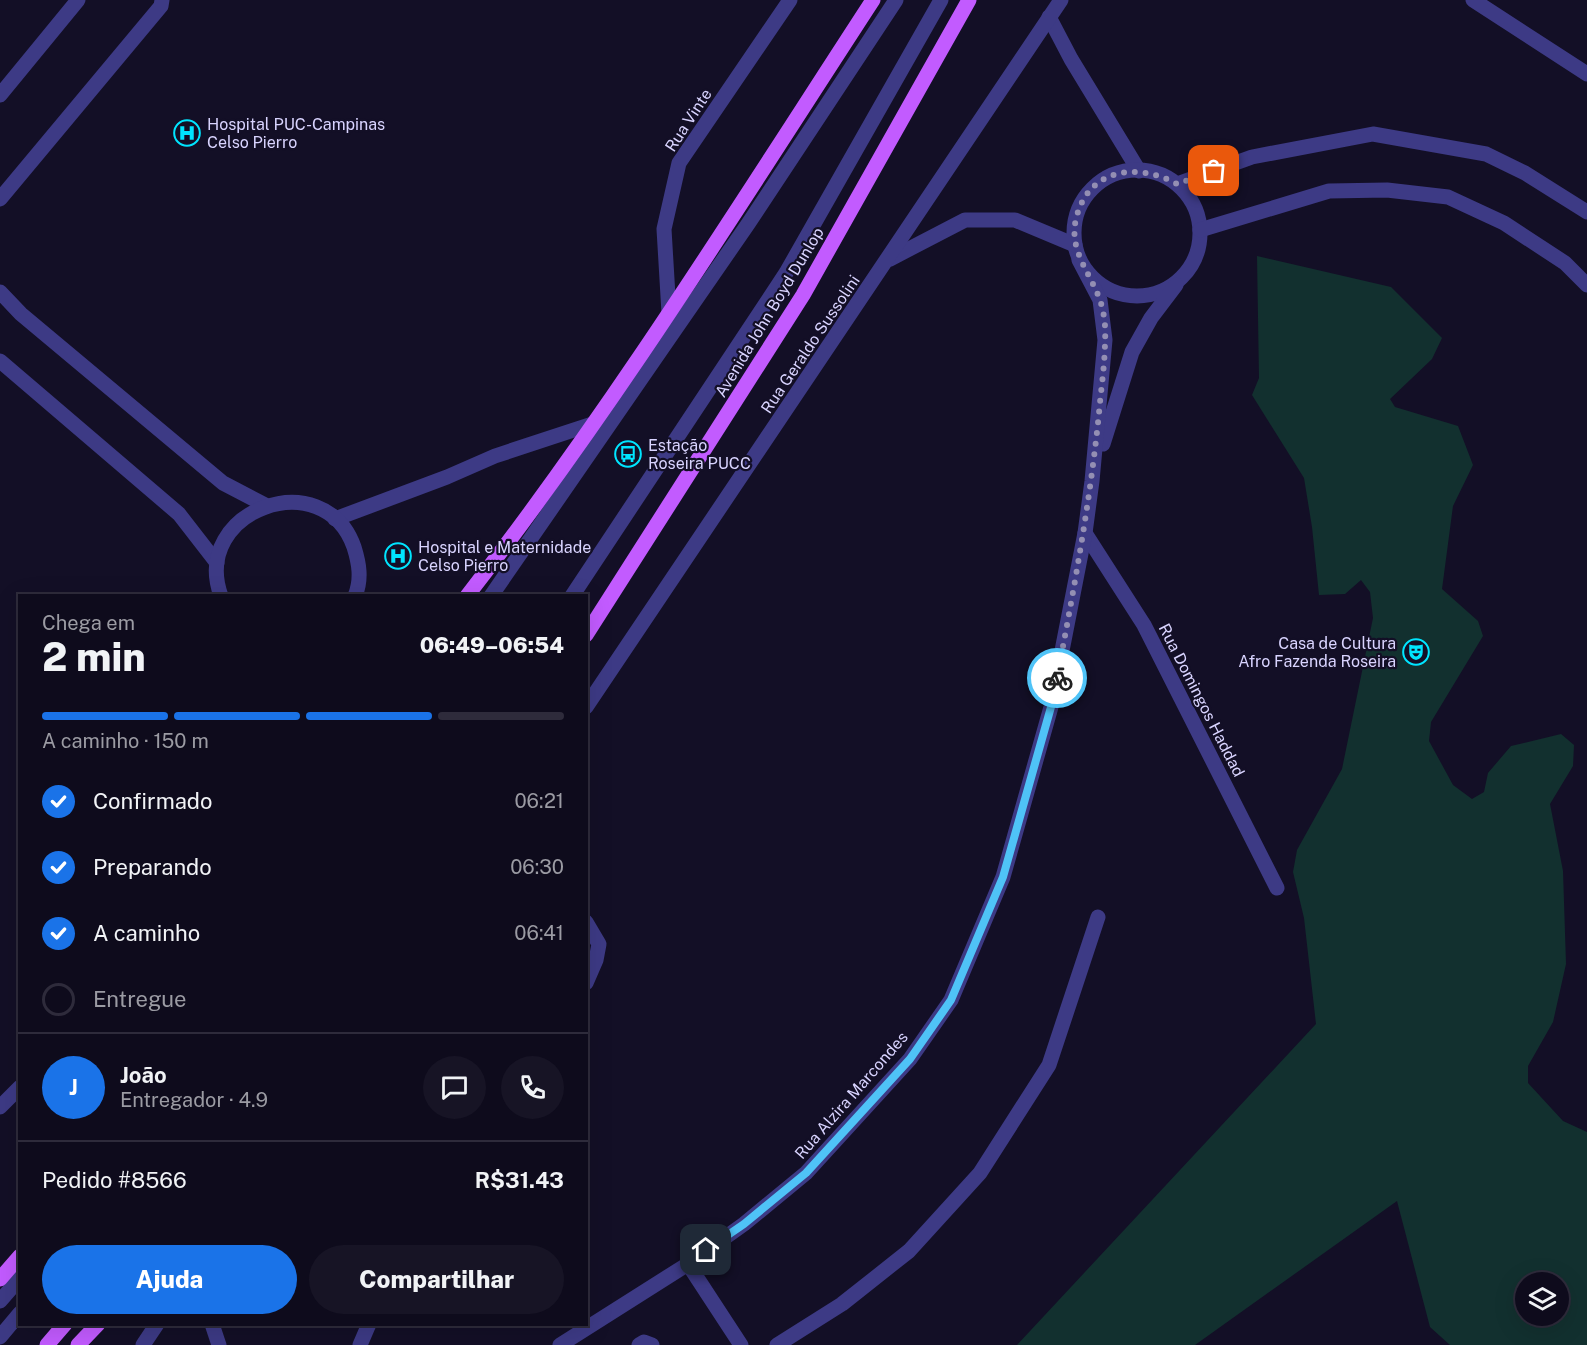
<!DOCTYPE html>
<html lang="pt">
<meta charset="utf-8">
<style>
:root{--surface:#0e0b1c;--page:#171425;--text:#f1f3f6;--muted:#9b9ba3;--line:#2e2b3b;--accent:#1a73e8}
body{margin:0;font-family:"Public Sans",sans-serif;background:var(--page);color:var(--text);height:100vh;display:flex;flex-direction:column;font-size:22px;white-space:nowrap}
*{box-sizing:border-box;margin:0}
p{font-size:20px;color:var(--muted)}
.icon{flex:none;width:33px;height:33px;fill:none;stroke:currentColor;stroke-width:2;stroke-linecap:round;stroke-linejoin:round}
.map{position:relative;flex:1;overflow:hidden}
.sheet{position:absolute;left:18px;top:594px;width:570px;height:732px;display:flex;flex-direction:column;background:var(--surface);border-radius:0px;box-shadow:0 6px 24px #0002,0 0 0 2px var(--line)}
.sheet>*{flex:none}
.buttons{position:absolute;left:1515px;top:1272px;display:grid;gap:12px}
.buttons a{display:grid;place-items:center;width:54px;height:54px;border-radius:50%;background:var(--surface);box-shadow:0 6px 24px #0002,0 0 0 2px var(--line);font-size:30px}
.pin{position:absolute;display:grid;place-items:center;width:51px;height:51px;color:#fff;margin:-26px;border-radius:12px;box-shadow:0 3px 9px #0006}
.courier{position:absolute;display:grid;place-items:center;width:60px;height:60px;margin:-30px;border:4px solid #4fc3f7;border-radius:50%;background:#fff;color:#222;box-shadow:0 2px 8px #0007}
.overview em{font-style:normal;font-weight:800}
.overview div{display:flex;flex-direction:column-reverse}
.overview{display:flex;align-items:center;justify-content:space-between;height:102px;padding:0 24px}
h1{font-size:39px;font-weight:800;line-height:45px}
.bar{display:grid;grid-template-columns:repeat(4,1fr);gap:9px 6px;align-content:center;height:72px;padding:0 24px}
.bar i{height:8px;border-radius:4px;background:var(--line)}
.bar .on{background:var(--accent)}
.bar p{grid-column:span 4}
.line{display:flex;align-items:center;gap:15px;padding:0 24px;border-top:2px solid var(--line)}
.line div{flex:1}
.round{display:grid;place-items:center;flex:none;width:63px;height:63px;border-radius:32px;background:var(--page)}
ol{padding:0 24px;list-style:none}
li{display:flex;align-items:center;gap:18px;height:66px}
li p{margin-inline-start:auto}
li .icon{padding:6px;border-radius:50%;background:var(--accent);color:#fff;stroke-width:4}
li:last-child{color:var(--muted)}
li i{width:33px;height:33px;border:3px solid var(--line);border-radius:50%}
.button{display:flex;gap:12px;margin-top:auto;padding:12px 24px}
.button a{flex:1;height:69px;border-radius:36px;background:var(--accent);color:#fff;font-size:24px;font-weight:800;line-height:69px;text-align:center}
.button a+a{background:var(--page);color:var(--text)}
.map>svg:first-child{display:block}
.green{fill:#12302f;fill-rule:evenodd}
.lines{fill:none;stroke-linecap:round;stroke-linejoin:round}
.minor{stroke:#3d3a85;stroke-width:15}
.major{stroke:#c25bff;stroke-width:15}
.done{stroke:#948fb3;stroke-width:6;stroke-dasharray:0 10.8}
.route{stroke:#4fc3f7;stroke-width:8}
.labels{text-anchor:middle;stroke-width:4.5;stroke-linejoin:round;paint-order:stroke}
.street-label{font-size:16px;fill:#d9d4ff;stroke:#130f26}
.poi-label{font-size:16px;fill:#d9d4ff;stroke:#130f26;text-anchor:start}
</style>
<div class="map">
<svg width="1587" height="1345" viewBox="0 0 1587 1345">
<rect width="100%" height="100%" fill="#130f26"/>
<!-- green -->
<path class="green" d="M1257,256l134,31 51,51 -10,21 -42,40 5,8 63,19 15,39 -20,41 -11,83 36,32 5,15 -52,86 -2,19 24,44 19,14 12,-7 4,-19 23,-27 50,-12 13,11 -1,21 -23,38 13,67 3,93 -13,58 -25,44v17l35,38 24,11v213h-137l-20,-18 -33,-126 -202,144h-178l299,-321 -12,-106 -11,-46 4,-22 45,-81 31,-151 -3,-26 -9,-12 -16,14 -26,1 -7,-68 -8,-49 -52,-83 7,-17zM1526,1282h32v34h-32z"/>
<g class="lines">
<!-- minor -->
<g class="minor">
<polyline points="1473,0 1587,74"/>
<polyline points="1049,17 1071,59 1139,171"/>
<polyline points="0,95 78,0"/>
<circle cx="1137" cy="233" r="63"/>
<polyline points="1177,184 1252,157 1373,134 1486,154 1525,173 1587,212"/>
<polyline points="0,199 161,6 162,0"/>
<polyline points="1200,230 1329,191 1387,190 1448,197 1504,223 1565,263 1587,285"/>
<polyline points="890,259 965,220 1015,220 1075,245"/>
<polyline points="0,292 21,314 223,483 265,505"/>
<polyline points="669,313 664,229 679,163 790,0"/>
<polyline points="0,361 179,514 217,563"/>
<polyline points="1103,444 1132,352 1151,318 1176,285"/>
<polyline points="335,519 447,477 495,456 592,424"/>
<polyline points="1085,533 1144,625 1277,888"/>
<path d="M221,596c-31,-86 103,-134 133,-49 5,16 8,32 1,49"/>
<polyline points="491,596 748,224 896,0"/>
<polyline points="572,596 786,273 941,0"/>
<polyline points="586,707 1061,0"/>
<polyline points="586,922 599,944 596,960 586,983"/>
<polyline points="0,1107 20,1087"/>
<polyline points="688,1264 741,1345"/>
<polyline points="0,1301 20,1278"/>
<polyline points="212,1324 219,1345"/>
<polyline points="0,1337 20,1313"/>
<polyline points="143,1345 157,1324"/>
<polyline points="360,1345 369,1324"/>
<polyline points="560,1345 688,1264 744,1224 806,1173 910,1059 951,1000 1003,877 1051,707 1085,533 1092,481 1105,340 1100,300 1079,260"/>
<polyline points="639,1345 644,1342 652,1345"/>
<polyline points="777,1345 842,1304 909,1251 980,1173 1049,1065 1098,917"/>
</g>
<!-- major -->
<g class="major">
<path d="M467,596c148,-190 275,-395 406,-596"/>
<polyline points="586,635 803,295 969,0"/>
<polyline points="0,1279 20,1256"/>
<polyline points="47,1345 65,1324"/>
<polyline points="78,1345 98,1324"/>
</g>
</g>
<g class="lines">
<!-- done -->
<path class="done" d="M1057,678c17,-89 33,-176 42,-265 2,-24 6,-49 6,-73 1,-13 -1,-28 -5,-40 -11,-30 -33,-51 -23,-85 14,-48 62,-52 100,-31l37,-13"/>
<!-- route -->
<polyline class="route" points="706,1250 744,1224 806,1173 910,1059 951,1000 1003,877 1051,707 1057,678"/>
</g>
<!-- icons -->
<defs>
<g id="hospital-ring" transform="scale(1.35)"><circle r="9.5" fill="#130f26" stroke="#00e5ff" stroke-width="1.5"/><path d="M-5-5h3v3.5h4V-5h3V5h-3V1.5h-4V5h-3Z" fill="#00e5ff"/></g>
<g id="bus-ring" transform="scale(1.35)"><circle r="9.5" fill="#130f26" stroke="#00e5ff" stroke-width="1.5"/><path d="M-5-6H5V4H4V6H2V4H-2V6H-4V4H-5ZM-3.5-4V0h7V-4ZM-3.5 1.2v1.5H-2V1.2ZM2 1.2v1.5H3.5V1.2Z" fill="#00e5ff"/></g>
<g id="theatre-ring" transform="scale(1.35)"><circle r="9.5" fill="#130f26" stroke="#00e5ff" stroke-width="1.5"/><path d="M-5-5.5Q0-4 5-5.5V0Q5 5 0 6Q-5 5-5 0ZM-3.3-2.5H-1v1.5H-3.3ZM1-2.5H3.3v1.5H1ZM-2.8 1Q0 5.5 2.8 1Z" fill="#00e5ff"/></g>
</defs>
<g fill-rule="evenodd">
<use href="#hospital-ring" x="187" y="133"/>
<use href="#bus-ring" x="628" y="454"/>
<use href="#hospital-ring" x="398" y="556"/>
<use href="#theatre-ring" x="1416" y="652"/>
</g>
<g class="labels">
<!-- street labels -->
<g class="street-label">
<text transform="translate(688 120) rotate(-57)" y="6">Rua Vinte</text>
<text transform="translate(769 312) rotate(-59)" y="6">Avenida John Boyd Dunlop</text>
<text transform="translate(810 344) rotate(-56)" y="6">Rua Geraldo Sussolini</text>
<text transform="translate(1202 700) rotate(63)" y="6">Rua Domingos Haddad</text>
<text transform="translate(851 1095) rotate(-49)" y="6">Rua Alzira Marcondes</text>
</g>
<!-- poi labels -->
<g class="poi-label">
<text x="207" y="130">Hospital PUC-Campinas<tspan x="207" dy="18">Celso Pierro</tspan></text>
<text x="648" y="451">Estação<tspan x="648" dy="18">Roseira PUCC</tspan></text>
<text x="418" y="553">Hospital e Maternidade<tspan x="418" dy="18">Celso Pierro</tspan></text>
<text x="1396" y="649" text-anchor="end">Casa de Cultura<tspan x="1396" dy="18">Afro Fazenda Roseira</tspan></text>
</g>
</g>
</svg>
<div class="buttons">
<a><svg class="icon" aria-label="layers" viewBox="0 0 24 24"><path d="M12 4l9 5-9 5-9-5zM3 14l9 5 9-5"/></svg></a>
</div>
<div class="pin" style="left:1214px;top:171px;background:#ea580c"><svg class="icon" aria-label="bag" viewBox="0 0 24 24"><path d="M5 8h14l-1 12H6zM9 8a3 3 0 0 1 6 0"/></svg></div>
<div class="pin" style="left:706px;top:1250px;background:#1f2937"><svg class="icon" aria-label="home" viewBox="0 0 24 24"><path d="M3 11l9-7 9 7M6 9v11h12V9"/></svg></div>
<div class="courier" style="left:1057px;top:678px"><svg class="icon" aria-label="bike" viewBox="0 0 24 24"><circle cx="6" cy="16" r="4"/><circle cx="18" cy="16" r="4"/><path d="M6 16l4-8h5l3 8M10 8l3 8H6M13 5h3"/></svg></div>
<section class="sheet">
<div class="overview"><div><h1>2 min</h1><p>Chega em</p></div><em>06:49–06:54</em></div>
<div class="bar"><i class="on"></i><i class="on"></i><i class="on"></i><i></i><p>A caminho · 150 m</p></div>
<ol>
<li><svg class="icon" aria-label="check" viewBox="0 0 24 24"><path d="M5 12l5 5 9-10"/></svg>Confirmado<p>06:21</p></li>
<li><svg class="icon" aria-label="check" viewBox="0 0 24 24"><path d="M5 12l5 5 9-10"/></svg>Preparando<p>06:30</p></li>
<li><svg class="icon" aria-label="check" viewBox="0 0 24 24"><path d="M5 12l5 5 9-10"/></svg>A caminho<p>06:41</p></li>
<li><i></i>Entregue</li>
</ol>
<div class="line" style="height:108px"><b class="round" style="background:var(--accent);color:#fff">J</b><div><b>João</b><p>Entregador · 4.9</p></div><a class="round"><svg class="icon" aria-label="chat" viewBox="0 0 24 24"><path d="M4 5h16v11H9l-5 4z"/></svg></a><a class="round"><svg class="icon" aria-label="phone" viewBox="0 0 24 24"><path d="M5 4h4l2 5-3 2q2 4 5 5l2-3 5 2v4C11 20 4 13 5 4z"/></svg></a></div>
<div class="line" style="height:78px"><div>Pedido #8566</div><b>R$31.43</b></div>
<div class="button"><a>Ajuda</a><a>Compartilhar</a></div>
</section>
</div>
